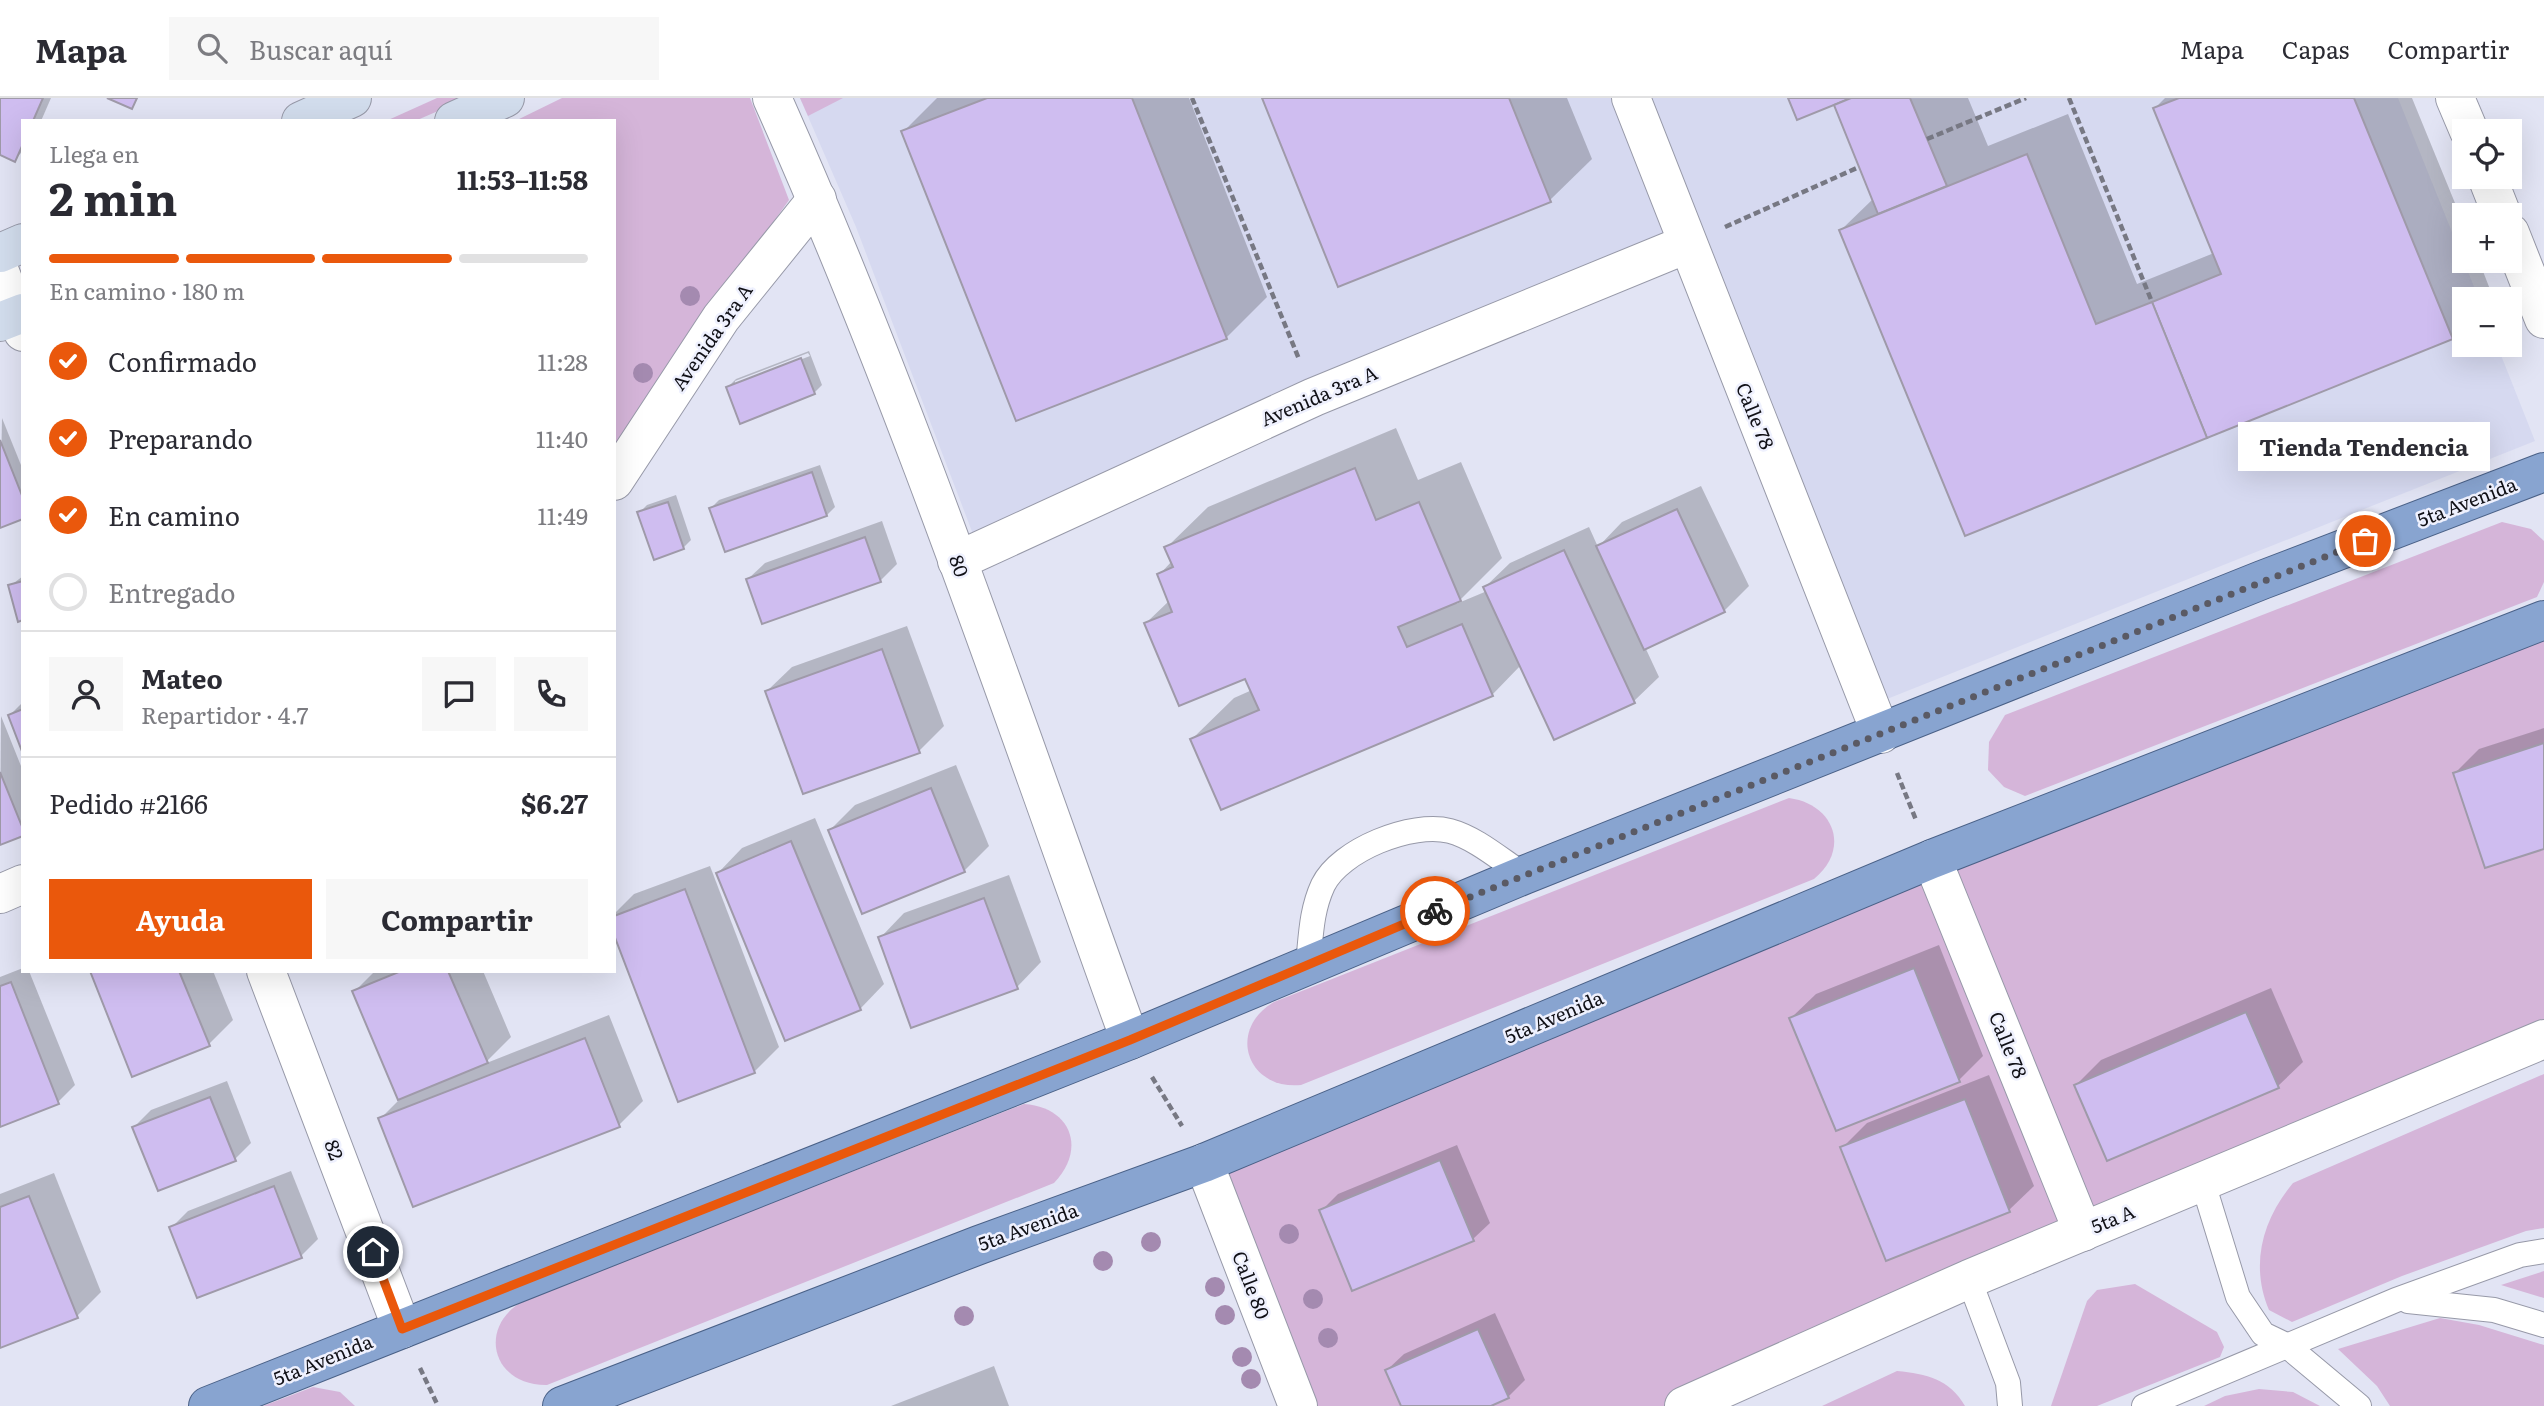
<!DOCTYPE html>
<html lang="es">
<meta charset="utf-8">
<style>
:root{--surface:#fff;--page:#f7f7f7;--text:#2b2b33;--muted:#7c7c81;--line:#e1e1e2;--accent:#ea580c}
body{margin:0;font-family:Literata,serif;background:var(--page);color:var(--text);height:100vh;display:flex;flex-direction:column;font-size:26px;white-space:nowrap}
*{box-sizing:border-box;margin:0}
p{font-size:23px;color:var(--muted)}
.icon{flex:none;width:38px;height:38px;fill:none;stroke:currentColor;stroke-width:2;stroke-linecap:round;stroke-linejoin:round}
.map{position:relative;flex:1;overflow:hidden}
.details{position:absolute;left:21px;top:21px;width:595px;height:854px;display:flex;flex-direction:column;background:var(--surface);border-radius:0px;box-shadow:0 7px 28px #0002}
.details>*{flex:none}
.tools{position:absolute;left:2452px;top:21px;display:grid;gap:14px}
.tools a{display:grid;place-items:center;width:70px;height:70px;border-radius:0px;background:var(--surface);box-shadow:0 7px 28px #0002;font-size:35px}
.pin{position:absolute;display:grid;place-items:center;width:60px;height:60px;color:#fff;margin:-30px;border:4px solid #fff;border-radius:50%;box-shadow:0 2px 7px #0007}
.courier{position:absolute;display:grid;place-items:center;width:70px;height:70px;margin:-35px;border:5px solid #ea580c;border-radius:50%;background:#fff;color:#222;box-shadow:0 2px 9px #0007}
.bubble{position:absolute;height:49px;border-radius:0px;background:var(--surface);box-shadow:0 7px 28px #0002;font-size:23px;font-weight:700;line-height:49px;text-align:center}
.overview em{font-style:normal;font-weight:700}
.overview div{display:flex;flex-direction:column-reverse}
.overview{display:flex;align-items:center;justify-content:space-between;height:119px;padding:0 28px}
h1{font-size:46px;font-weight:700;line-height:52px}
.bar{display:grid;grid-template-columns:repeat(4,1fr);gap:10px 7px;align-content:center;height:84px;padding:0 28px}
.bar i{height:9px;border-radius:5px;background:var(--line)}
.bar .active{background:var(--accent)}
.bar p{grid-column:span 4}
.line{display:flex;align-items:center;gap:18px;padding:0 28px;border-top:2px solid var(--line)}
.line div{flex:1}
.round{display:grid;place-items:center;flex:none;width:74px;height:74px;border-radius:0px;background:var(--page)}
ol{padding:0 28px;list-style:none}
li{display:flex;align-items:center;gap:21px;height:77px}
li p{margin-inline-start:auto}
li .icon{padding:7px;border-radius:50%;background:var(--accent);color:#fff;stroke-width:4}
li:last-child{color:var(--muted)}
li i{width:38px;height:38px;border:4px solid var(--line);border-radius:50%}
.primary-button{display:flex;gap:14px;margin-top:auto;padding:14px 28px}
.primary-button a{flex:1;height:80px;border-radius:0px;background:var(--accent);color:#fff;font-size:28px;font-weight:700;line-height:80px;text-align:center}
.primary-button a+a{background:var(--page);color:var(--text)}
header{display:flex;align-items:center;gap:42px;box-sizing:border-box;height:98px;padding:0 35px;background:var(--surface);border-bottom:2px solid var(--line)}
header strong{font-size:33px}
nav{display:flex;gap:38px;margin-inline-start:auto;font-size:24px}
.search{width:490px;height:63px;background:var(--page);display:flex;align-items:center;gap:18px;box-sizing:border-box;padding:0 24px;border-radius:0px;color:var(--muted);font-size:26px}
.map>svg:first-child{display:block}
.built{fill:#d6d9f0}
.green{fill:#d5b5d9}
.shadow{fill:#0003;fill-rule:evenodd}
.building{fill:#cfbdf0;stroke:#9f9aa9;stroke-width:2}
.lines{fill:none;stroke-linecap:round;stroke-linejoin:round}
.service-casing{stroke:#9799a8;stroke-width:26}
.minor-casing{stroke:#9799a8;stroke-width:40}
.secondary-casing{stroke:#9799a8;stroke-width:40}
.trunk-casing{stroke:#4a6187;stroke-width:40}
.path{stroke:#777883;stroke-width:4.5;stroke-dasharray:7 3.5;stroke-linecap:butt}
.service{stroke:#fff;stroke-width:24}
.minor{stroke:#fff;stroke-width:38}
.secondary{stroke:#d2dded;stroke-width:38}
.trunk{stroke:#88a4d0;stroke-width:38}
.tree{fill:#a48ab0}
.done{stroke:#5a5a64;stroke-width:7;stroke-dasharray:0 12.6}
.route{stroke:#ea580c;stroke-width:9}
.labels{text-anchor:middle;stroke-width:5;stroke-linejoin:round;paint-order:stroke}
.street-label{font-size:19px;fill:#101016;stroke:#eff1fe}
</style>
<header>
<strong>Mapa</strong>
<div class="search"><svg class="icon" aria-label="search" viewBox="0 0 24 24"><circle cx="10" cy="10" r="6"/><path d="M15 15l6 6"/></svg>Buscar aquí</div>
<nav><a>Mapa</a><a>Capas</a><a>Compartir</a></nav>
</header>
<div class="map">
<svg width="2544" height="1308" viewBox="0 0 2544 1308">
<rect width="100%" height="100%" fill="#e2e4f4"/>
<!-- built -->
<polygon class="built" points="800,0 2398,0 2479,201 2464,201 2464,247 2497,247 2535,343 1887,601 1703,129 976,444 856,129"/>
<!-- green -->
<g class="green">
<polygon points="437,0 468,0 415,23 386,23"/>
<polygon points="562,0 750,0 789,102 614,349 614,23 515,23"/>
<polygon points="800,0 843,0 808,18"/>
<polygon points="2502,424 2531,431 2544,443 2544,484 2537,499 2025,698 2004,689 1988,672 1989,644 2005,617"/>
<polygon points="2544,522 2544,941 1684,1308 1298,1308 1204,1065"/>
<path d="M1789,700c45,6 62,51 25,81l-513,206c-55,5 -74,-56 -27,-83z"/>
<path d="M2544,976v154l-18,3 -124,45 -110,46 -23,-12c-19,-45 -7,-90 24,-127z"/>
<path d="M1024,1006c47,3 63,45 30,79l-507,202c-55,1 -71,-59 -22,-85z"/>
<polygon points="2544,1173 2544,1200 2501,1187"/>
<polygon points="2135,1186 2217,1234 2224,1249 2220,1259 2097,1308 2051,1308 2087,1203 2097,1192"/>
<polygon points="2440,1220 2479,1227 2544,1247 2544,1308 2390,1308 2377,1288 2338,1251"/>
<path d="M1897,1273c30,3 52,8 68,35h-143z"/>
<polygon points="313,1289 340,1294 355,1308 263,1308"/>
<polygon points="2259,1291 2293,1294 2320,1308 2204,1308 2225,1298"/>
</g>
<!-- shadow -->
<g class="shadow">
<polygon points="0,0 51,0 41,23 23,23 23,53 15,61 0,55"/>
<polygon points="937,0 1189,0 1267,199 1226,240 903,34"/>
<polygon points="1264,0 1567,0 1592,61 1550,102 1339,187"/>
<polygon points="1790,0 1968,0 1988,48 2068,16 2137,186 2214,155 2155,10 2165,0 2412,0 2464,127 2464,163 2479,163 2493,199 2464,201 2464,228 2452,240 1966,435 1841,132 1874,100 1835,5"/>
<path d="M809,253l13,34 -8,8 -86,-6 8,-8zM808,255l2,3 -75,29v-4z"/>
<polygon points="2,320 23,372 23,419 0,428"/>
<polygon points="1396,330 1418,382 1461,364 1502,460 1456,506 1487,493 1485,489 1510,465 1589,429 1598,449 1622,424 1701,388 1749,488 1724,513 1645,549 1659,579 1634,603 1521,567 1492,597 1192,641 1234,600 1252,592 1246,579 1146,525 1169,503 1159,477 1172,463 1166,450 1208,409"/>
<polygon points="820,367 835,409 827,417 711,410 719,402"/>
<polygon points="676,397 691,442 683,450 639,415 647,407"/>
<polygon points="882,423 897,466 880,483 748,481 765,465"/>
<polygon points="23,478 23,521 10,488"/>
<polygon points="907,528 944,628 919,653 767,593 792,569"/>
<polygon points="23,604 23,651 10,617"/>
<polygon points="1,618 23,673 23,736 0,745"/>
<polygon points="2544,630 2544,749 2455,675 2479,651"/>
<polygon points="956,667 989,748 964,773 830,732 855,707"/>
<polygon points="815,720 884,886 860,911 718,775 742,750"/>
<polygon points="710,768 779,949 754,974 614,833 614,816 634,796"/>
<polygon points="1009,777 1041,864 1017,889 880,840 904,815"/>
<polygon points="1939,847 1983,958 1959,982 1791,920 1816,896"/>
<polygon points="23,870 23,873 29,873 75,987 58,1004 0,1027 0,879"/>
<polygon points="91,873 213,873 233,922 209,946"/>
<polygon points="375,873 483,873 511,939 484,966 609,917 643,1003 619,1027 380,1021 400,1001 354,894"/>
<polygon points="2271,890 2303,964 2278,988 2108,1060 2076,987 2101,962"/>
<polygon points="1989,977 2034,1088 2009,1112 1842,1050 1867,1025"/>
<polygon points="227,983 251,1045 235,1061 134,1029 151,1012"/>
<polygon points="1457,1047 1490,1125 1473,1141 1321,1113 1338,1096"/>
<polygon points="291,1073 318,1141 301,1158 171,1130 188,1113"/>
<polygon points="54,1075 101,1194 77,1218 0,1248 0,1096"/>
<polygon points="1495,1215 1525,1282 1508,1299 1487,1308 1403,1308 1387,1272 1404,1256"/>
<polygon points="994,1268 1009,1308 891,1308"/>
</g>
<!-- building -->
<g class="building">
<polygon points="0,0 43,0 33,23 23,23 23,46 15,64 0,57"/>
<polygon points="107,0 137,0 132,11"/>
<polygon points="987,0 1132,0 1227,241 1016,323 901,33"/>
<polygon points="1262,0 1509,0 1551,104 1338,189"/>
<polygon points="1788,0 1851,0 1797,22"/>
<polygon points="1851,0 1910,0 1947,88 1878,116 1834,7"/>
<polygon points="2179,0 2354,0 2453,241 2207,340 2152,204 2221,176 2153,10"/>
<polygon points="2027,56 2096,226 2152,204 2207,340 1965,438 1839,132"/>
<polygon points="801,260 815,296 740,326 726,289"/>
<polygon points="0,342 23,400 23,421 0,430"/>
<polygon points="1355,370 1376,422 1419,404 1461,503 1398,529 1407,549 1462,526 1493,598 1221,712 1190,641 1259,612 1245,581 1179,608 1144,525 1172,514 1157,476 1173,469 1164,449"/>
<polygon points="812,374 827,418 725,454 709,410"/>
<polygon points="668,404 684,451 654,462 637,414"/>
<polygon points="1677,411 1725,514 1644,552 1596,448"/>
<polygon points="865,439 881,484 762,526 746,481"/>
<polygon points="1564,452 1635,605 1554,642 1483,489"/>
<polygon points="23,483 23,522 18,524 8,487"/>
<polygon points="882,551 920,655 803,696 765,593"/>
<polygon points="23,611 23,656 8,617"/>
<polygon points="2544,645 2544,751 2485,770 2453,675"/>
<polygon points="0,674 23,731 23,738 0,747"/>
<polygon points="931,690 965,774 862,816 828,732"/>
<polygon points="791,743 861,912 785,943 716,775"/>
<polygon points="685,791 755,975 678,1004 614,837 614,818"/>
<polygon points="984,800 1018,891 911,930 878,839"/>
<polygon points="1914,870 1960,984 1836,1033 1789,920"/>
<polygon points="90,873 179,873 210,948 132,979"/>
<polygon points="401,873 448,873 488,965 398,1002 352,893"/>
<polygon points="11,884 59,1006 0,1029 0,888"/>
<polygon points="2246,914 2279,990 2107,1063 2074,987"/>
<polygon points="585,940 620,1029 413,1109 378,1020"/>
<polygon points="210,999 236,1063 158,1093 132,1029"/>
<polygon points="1965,1001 2010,1114 1886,1163 1840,1049"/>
<polygon points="1440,1062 1474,1143 1352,1193 1319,1112"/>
<polygon points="274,1088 302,1160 197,1200 169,1129"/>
<polygon points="29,1098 78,1220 0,1250 0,1109"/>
<polygon points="1478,1231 1509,1300 1491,1308 1401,1308 1385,1272"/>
</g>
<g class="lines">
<!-- service casing -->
<g class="service-casing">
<g id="service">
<path d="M1308,866c3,-28 3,-53 15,-79 17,-35 89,-64 127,-54 26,7 51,29 74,44"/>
<polyline points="2203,1085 2238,1199 2263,1236 2286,1247 2359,1308"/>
<polyline points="1969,1181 2008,1285 2010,1308"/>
<polyline points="2408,1203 2494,1212 2544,1227"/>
<polyline points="2144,1308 2396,1202 2520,1157 2544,1153"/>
</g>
</g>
<!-- minor casing -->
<g class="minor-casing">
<g id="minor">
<path d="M772,0c137,306 244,627 358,942"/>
<polyline points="1631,0 1881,636"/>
<polyline points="2455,0 2469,33"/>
<polyline points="2487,79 2502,117"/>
<polyline points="2510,135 2544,221"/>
<polyline points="0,174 23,234"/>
<polyline points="614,383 721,220 817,101"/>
<polyline points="957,463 1314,299 1687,146"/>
<polyline points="1932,761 2083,1134"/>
<polyline points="0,796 23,786"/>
<polyline points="266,873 402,1231"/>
<polyline points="1204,1065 1298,1308"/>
<polyline points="1684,1308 1969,1181 2544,941"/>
</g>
</g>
<!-- secondary casing -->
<g class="secondary-casing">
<g id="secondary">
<polyline points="301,23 352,0"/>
<polyline points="454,23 505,0"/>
<polyline points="0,155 23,145"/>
<polyline points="0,224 23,215"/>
</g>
</g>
<!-- trunk casing -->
<g class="trunk-casing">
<g id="trunk">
<polyline points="208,1308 1130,942 1524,777 2262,482 2544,374"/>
<polyline points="562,1308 979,1147 1204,1065 1932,761 2544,522"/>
</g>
</g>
<!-- path -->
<g class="path">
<polyline points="1192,0 1299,261"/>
<polyline points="2069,0 2152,204"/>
<polyline points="1927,41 2026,0"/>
<polyline points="1725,129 1859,69"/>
<polyline points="1897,675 1916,722"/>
<polyline points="1152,979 1182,1028"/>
<polyline points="420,1270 438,1308"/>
</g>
<!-- service -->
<use href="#service" class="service"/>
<!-- minor -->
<use href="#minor" class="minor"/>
<!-- secondary -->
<use href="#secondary" class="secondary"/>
<!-- trunk -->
<use href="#trunk" class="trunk"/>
</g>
<!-- trees -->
<g class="tree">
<circle cx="690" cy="198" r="10"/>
<circle cx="643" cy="275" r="10"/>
<circle cx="1289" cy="1136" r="10"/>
<circle cx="1151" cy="1144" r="10"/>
<circle cx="1103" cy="1163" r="10"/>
<circle cx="1215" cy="1189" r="10"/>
<circle cx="1313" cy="1201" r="10"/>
<circle cx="1225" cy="1217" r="10"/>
<circle cx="964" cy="1218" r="10"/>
<circle cx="1328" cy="1240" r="10"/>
<circle cx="1242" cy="1259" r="10"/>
<circle cx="1251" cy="1281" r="10"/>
</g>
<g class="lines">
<!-- done -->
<polyline class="done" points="1435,813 2365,443"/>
<!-- route -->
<polyline class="route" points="373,1154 402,1231 1130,942 1435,813"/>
</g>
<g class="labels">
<!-- street labels -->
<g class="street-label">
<text transform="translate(712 239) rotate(-55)" y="7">Avenida 3ra A</text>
<text transform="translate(1319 298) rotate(-23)" y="7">Avenida 3ra A</text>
<text transform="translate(1755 318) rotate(68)" y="7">Calle 78</text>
<text transform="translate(2467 404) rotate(-21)" y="7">5ta Avenida</text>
<text transform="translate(959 468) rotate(70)" y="7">80</text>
<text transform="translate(1554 919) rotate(-23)" y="7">5ta Avenida</text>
<text transform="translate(2008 947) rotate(68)" y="7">Calle 78</text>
<text transform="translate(334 1052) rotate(69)" y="7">82</text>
<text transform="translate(2113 1121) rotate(-22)" y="7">5ta A</text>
<text transform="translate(1028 1129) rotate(-20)" y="7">5ta Avenida</text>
<text transform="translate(1251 1187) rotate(69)" y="7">Calle 80</text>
<text transform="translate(323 1262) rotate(-22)" y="7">5ta Avenida</text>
</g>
</g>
</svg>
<div class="tools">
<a><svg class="icon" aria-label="locate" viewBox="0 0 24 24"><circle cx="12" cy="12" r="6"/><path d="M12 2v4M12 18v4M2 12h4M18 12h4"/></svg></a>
<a>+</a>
<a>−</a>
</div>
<div class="pin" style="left:2365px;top:443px;background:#ea580c"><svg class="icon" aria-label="bag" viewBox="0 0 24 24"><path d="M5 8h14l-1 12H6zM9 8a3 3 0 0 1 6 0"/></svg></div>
<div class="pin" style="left:373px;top:1154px;background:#1f2937"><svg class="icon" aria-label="home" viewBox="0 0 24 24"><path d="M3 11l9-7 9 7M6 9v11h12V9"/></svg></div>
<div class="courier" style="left:1435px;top:813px"><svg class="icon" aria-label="bike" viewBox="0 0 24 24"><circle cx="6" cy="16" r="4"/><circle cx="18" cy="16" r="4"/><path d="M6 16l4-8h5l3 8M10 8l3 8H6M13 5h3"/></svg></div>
<div class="bubble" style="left:2238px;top:324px;width:252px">Tienda Tendencia</div>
<section class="details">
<div class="overview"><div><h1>2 min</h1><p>Llega en</p></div><em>11:53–11:58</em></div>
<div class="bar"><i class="active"></i><i class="active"></i><i class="active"></i><i></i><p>En camino · 180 m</p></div>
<ol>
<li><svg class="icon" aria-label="check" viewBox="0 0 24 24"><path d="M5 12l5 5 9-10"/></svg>Confirmado<p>11:28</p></li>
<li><svg class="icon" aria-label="check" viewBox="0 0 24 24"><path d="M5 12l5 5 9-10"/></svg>Preparando<p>11:40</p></li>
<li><svg class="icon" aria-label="check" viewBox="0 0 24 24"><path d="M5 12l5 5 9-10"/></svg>En camino<p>11:49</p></li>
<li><i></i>Entregado</li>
</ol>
<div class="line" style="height:126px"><a class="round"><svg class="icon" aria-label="person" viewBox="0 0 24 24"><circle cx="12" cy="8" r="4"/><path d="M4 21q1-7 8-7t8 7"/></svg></a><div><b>Mateo</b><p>Repartidor · 4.7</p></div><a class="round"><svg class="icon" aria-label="chat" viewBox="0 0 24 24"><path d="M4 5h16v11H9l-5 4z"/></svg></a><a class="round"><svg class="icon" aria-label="phone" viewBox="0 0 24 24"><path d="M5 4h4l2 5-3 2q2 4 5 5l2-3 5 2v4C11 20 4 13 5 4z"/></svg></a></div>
<div class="line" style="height:91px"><div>Pedido #2166</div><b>$6.27</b></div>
<div class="primary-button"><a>Ayuda</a><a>Compartir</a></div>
</section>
</div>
